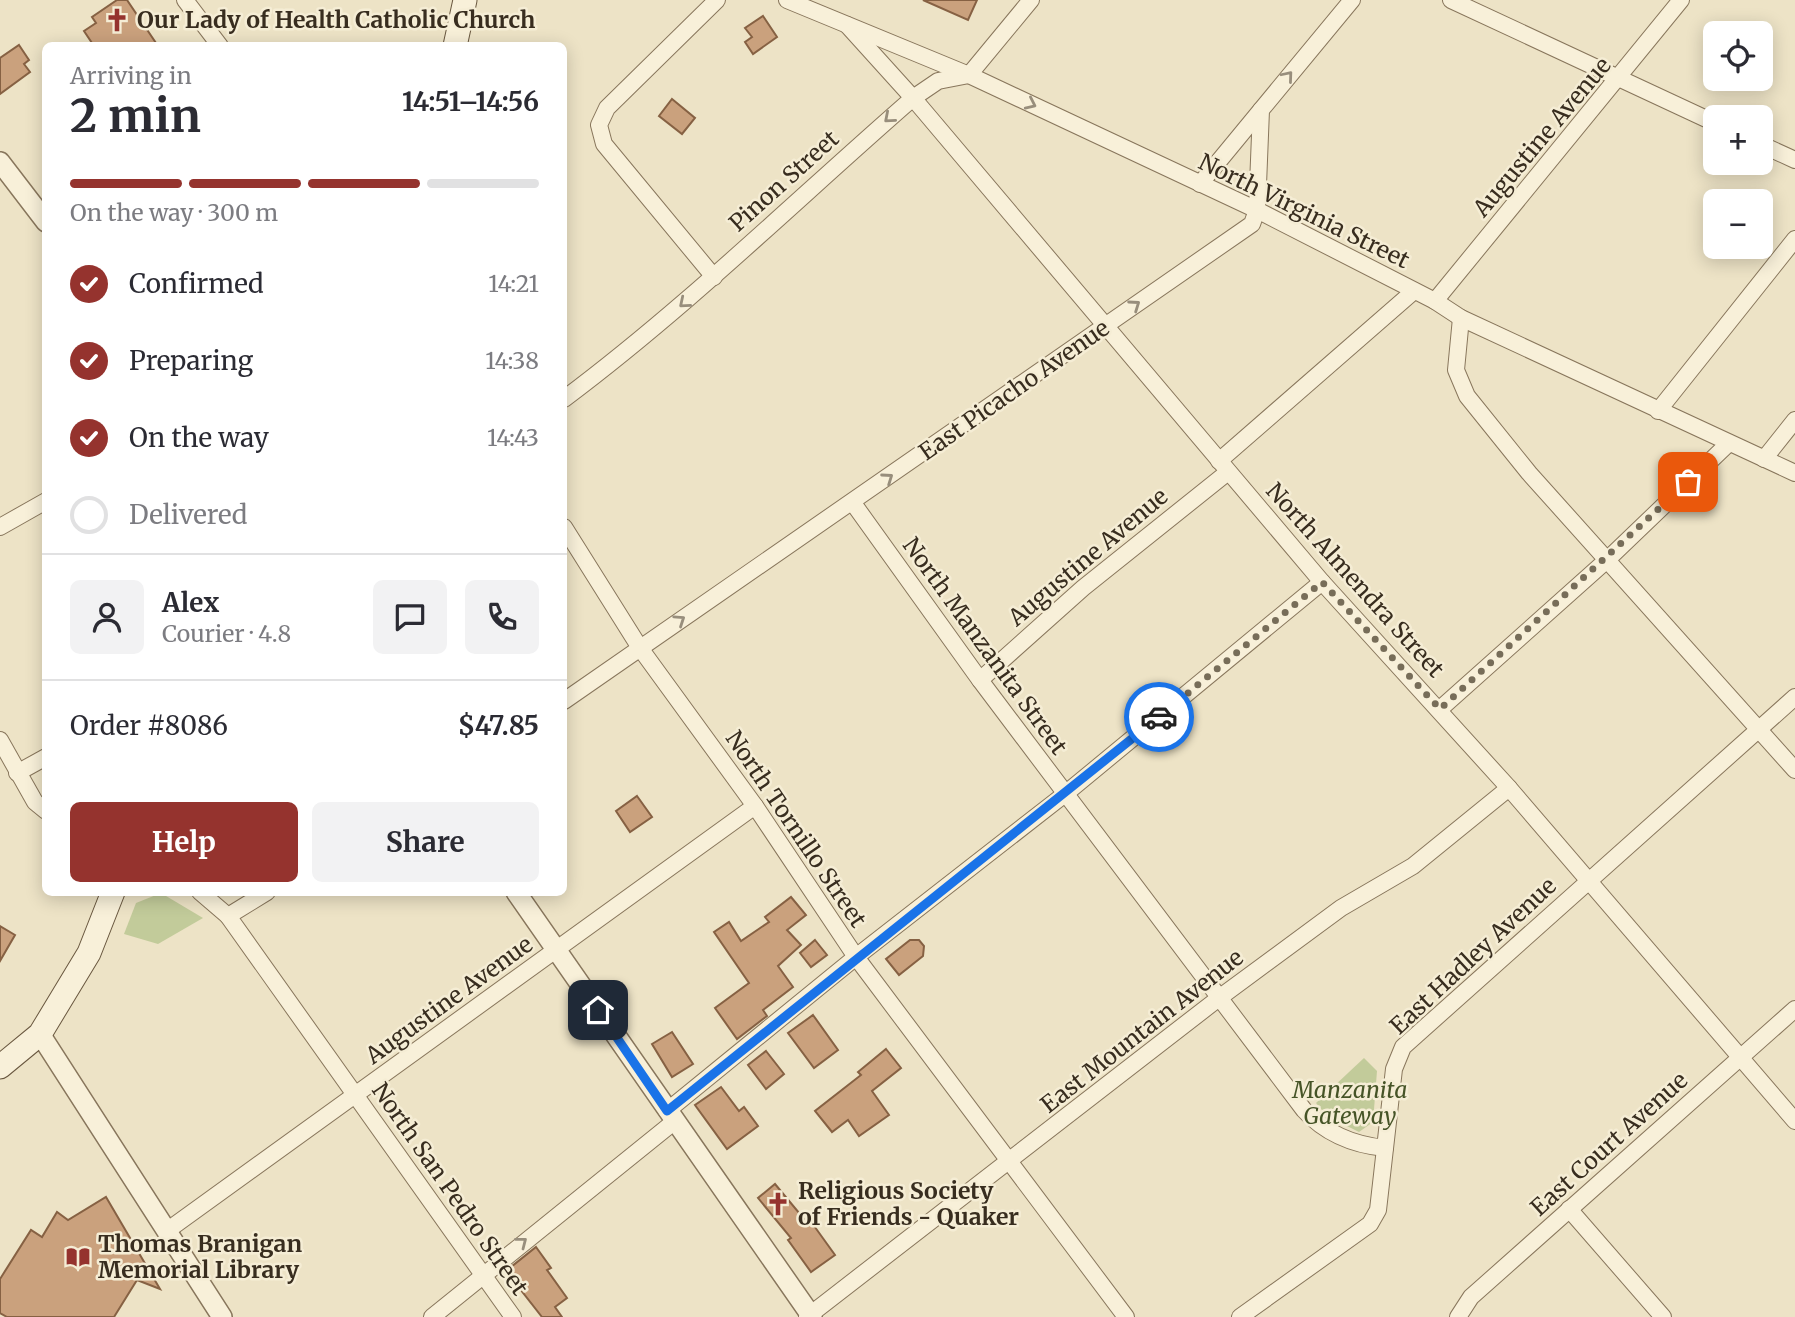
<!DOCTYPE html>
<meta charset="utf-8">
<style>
:root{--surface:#fff;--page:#f2f2f3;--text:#2b2b33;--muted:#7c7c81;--line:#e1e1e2;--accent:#95332e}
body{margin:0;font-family:Merriweather,serif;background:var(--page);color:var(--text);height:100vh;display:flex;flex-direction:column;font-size:26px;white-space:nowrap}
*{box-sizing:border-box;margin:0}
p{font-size:23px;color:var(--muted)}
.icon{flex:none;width:38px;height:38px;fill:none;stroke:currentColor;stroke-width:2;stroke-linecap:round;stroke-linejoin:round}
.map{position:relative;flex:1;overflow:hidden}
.sheet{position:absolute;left:42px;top:42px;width:525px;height:854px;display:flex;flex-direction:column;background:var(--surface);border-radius:10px;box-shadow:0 4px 18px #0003}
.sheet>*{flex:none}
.buttons{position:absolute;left:1703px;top:21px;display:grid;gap:14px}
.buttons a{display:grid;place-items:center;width:70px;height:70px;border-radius:10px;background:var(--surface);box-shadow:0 4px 18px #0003;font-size:35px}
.pin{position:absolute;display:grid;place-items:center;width:60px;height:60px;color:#fff;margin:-30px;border-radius:14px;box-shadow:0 4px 10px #0006}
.courier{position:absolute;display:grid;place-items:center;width:70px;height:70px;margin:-35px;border:5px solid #1a73e8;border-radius:50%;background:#fff;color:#222;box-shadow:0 2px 9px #0007}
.overview em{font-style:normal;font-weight:700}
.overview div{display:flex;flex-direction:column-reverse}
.overview{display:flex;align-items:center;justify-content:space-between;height:119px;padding:0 28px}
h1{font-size:46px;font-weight:700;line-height:52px}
.bar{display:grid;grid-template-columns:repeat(4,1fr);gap:10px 7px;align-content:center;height:84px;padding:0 28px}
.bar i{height:9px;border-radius:5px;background:var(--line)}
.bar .on{background:var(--accent)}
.bar p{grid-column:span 4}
.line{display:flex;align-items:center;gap:18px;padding:0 28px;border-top:2px solid var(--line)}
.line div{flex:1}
.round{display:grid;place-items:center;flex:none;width:74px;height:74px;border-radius:10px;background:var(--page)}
ol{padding:0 28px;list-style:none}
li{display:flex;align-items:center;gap:21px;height:77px}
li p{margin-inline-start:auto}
li .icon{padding:7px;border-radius:50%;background:var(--accent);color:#fff;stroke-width:4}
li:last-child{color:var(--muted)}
li i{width:38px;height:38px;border:4px solid var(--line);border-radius:50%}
.action{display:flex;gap:14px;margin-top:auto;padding:14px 28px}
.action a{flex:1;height:80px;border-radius:10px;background:var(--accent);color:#fff;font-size:28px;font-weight:700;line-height:80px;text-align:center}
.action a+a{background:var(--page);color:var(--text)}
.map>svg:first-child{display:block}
.green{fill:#c2cb9a}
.building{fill:#caa17d;stroke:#866143;stroke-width:2}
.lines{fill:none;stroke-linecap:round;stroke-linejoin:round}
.minor-casing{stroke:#88765c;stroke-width:18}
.tertiary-casing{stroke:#88765c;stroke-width:22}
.secondary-casing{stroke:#69573f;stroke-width:25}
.minor{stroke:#f8f0d9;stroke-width:16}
.tertiary{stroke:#f8f0d9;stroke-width:19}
.secondary{stroke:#f8f0d9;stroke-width:23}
.oneway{stroke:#988e7c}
.done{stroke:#776d59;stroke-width:7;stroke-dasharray:0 12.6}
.route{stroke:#1a73e8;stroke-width:9}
.labels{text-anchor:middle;stroke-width:5;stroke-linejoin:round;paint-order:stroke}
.poi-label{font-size:23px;font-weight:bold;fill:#382d1f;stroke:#f5edd5;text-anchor:start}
.street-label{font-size:23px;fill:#382d1f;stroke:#f5edd5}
.park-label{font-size:23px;font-style:italic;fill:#465427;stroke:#f5edd5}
</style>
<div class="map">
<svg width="1795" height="1317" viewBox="0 0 1795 1317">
<rect width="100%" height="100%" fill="#ede3c6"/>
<!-- green -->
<g class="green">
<polygon points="161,893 203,918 158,944 124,934 136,903"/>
<polygon points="1364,1058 1377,1071 1373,1122 1359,1132 1327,1116 1316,1103"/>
</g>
<!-- building -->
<g class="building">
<polygon points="117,0 127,0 158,46 94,46 84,31 96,23 92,17"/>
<polygon points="923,0 977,0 968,20"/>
<polygon points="763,16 777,37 753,54 745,42 752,37 745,28"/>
<polygon points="19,45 29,60 24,64 30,72 0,94 0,58"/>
<polygon points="672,99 695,118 682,134 659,116"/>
<polygon points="637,796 652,817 630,832 616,811"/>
<polygon points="791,897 806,915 787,930 801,945 778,966 793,987 763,1010 767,1016 737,1039 715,1008 749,983 714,932 729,922 741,941 769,922 765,917"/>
<polygon points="0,926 15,935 0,961"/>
<polygon points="815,940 827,955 811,967 800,953"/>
<polygon points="910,940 919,940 924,946 923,956 899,975 886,959"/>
<polygon points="813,1015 838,1050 814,1068 788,1033"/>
<polygon points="672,1032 693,1064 672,1077 652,1044"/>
<polygon points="886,1049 901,1068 872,1091 889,1115 859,1136 848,1120 832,1132 815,1111 861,1075 858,1072"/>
<polygon points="766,1051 784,1074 766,1089 748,1065"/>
<polygon points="721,1087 739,1111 744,1107 758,1126 727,1149 695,1105"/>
<polygon points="775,1184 809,1225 812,1223 835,1255 811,1272 788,1240 791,1238 758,1198"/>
<polygon points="106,1197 160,1289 137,1280 114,1317 7,1317 0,1313 0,1279 31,1230 42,1237 57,1212 68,1220"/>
<polygon points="536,1247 551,1268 547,1270 567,1298 555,1307 562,1317 542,1317 506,1271"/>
</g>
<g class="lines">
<!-- minor casing -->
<g class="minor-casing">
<g id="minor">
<polyline points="185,0 220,46"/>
<polyline points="787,0 969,75 1257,210 1435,301 1461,318 1795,473"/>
<polyline points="1451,0 1715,123"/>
<polyline points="847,25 913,98 1322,582 1509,788 1795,1121"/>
<polyline points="1760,144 1795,160"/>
<polyline points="1200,184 1261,110"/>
<polyline points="714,277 604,144 599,125 607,108 717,0"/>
<polyline points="1435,301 1681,0"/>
<polyline points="1461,318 1456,370 1467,396 1529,473 1795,770"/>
<path d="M564,399c123,-92 233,-200 349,-301l25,-17 31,-6 62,-75"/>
<polyline points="1658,411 1795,239"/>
<polyline points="1764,459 1795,420"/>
<polyline points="1219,461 1414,291"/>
<path d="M853,503l127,177 324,430c21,23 50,35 81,38"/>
<polyline points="0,527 46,501"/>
<polyline points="564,527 640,648 755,806 856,957 1126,1317"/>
<polyline points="980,680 1083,588 1228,472"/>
<polyline points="564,701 1252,224 1257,210 1261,110 1352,0"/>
<polyline points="1440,709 1608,559 1729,443"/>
<polyline points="0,740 35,802 46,811"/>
<polyline points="17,773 46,757"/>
<polyline points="200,892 228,916 267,892"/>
<polyline points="228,916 513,1317"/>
<polyline points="667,1111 856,957 1065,794 1322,582"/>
<polyline points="1569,1209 1663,1317"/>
<polyline points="168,1230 755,806"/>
<polyline points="432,1317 675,1121"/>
<polyline points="807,1317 1219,998 1341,908 1413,866 1509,788"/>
<polyline points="1240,1317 1370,1224 1378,1210 1394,1069 1403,1047 1795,697"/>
<polyline points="1458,1317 1471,1297 1795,1009"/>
</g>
</g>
<!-- tertiary casing -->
<g class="tertiary-casing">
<g id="tertiary">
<polyline points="0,162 46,222"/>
<polyline points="516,892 812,1317"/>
<polyline points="40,1034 222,1317"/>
</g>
</g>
<!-- secondary casing -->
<g class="secondary-casing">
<g id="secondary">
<polyline points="455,46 465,0"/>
<polyline points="0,1067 40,1034 89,953 113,892"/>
</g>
</g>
<!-- minor -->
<use href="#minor" class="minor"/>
<!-- tertiary -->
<use href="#tertiary" class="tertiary"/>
<!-- secondary -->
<use href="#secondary" class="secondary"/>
</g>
<!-- one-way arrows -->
<defs><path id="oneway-chevron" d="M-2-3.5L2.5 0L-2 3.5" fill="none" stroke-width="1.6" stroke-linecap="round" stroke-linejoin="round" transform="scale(1.75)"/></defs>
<g class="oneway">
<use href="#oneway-chevron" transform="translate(1288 76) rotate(-50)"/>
<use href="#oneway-chevron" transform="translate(1031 104) rotate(25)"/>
<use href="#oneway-chevron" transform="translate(889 118) rotate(139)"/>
<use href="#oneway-chevron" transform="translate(684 303) rotate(140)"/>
<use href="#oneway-chevron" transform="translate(1135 305) rotate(-35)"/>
<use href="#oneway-chevron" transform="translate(888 478) rotate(-35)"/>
<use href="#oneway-chevron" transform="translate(680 620) rotate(-34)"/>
<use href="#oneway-chevron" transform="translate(522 1242) rotate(-38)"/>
</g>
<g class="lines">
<!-- done -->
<polyline class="done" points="1159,717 1322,582 1440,709 1688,482"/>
<!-- route -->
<polyline class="route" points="598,1010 667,1111 1159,717"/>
</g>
<!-- icons -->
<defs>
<g id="church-bare" transform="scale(1.89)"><path d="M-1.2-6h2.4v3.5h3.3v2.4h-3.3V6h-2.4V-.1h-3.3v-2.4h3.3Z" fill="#95332e" stroke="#f5edd5" stroke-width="2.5" paint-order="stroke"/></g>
<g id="library-bare" transform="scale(1.89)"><path d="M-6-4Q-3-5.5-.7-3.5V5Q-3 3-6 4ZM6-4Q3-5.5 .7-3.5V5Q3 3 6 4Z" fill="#95332e" stroke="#f5edd5" stroke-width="2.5" paint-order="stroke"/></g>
</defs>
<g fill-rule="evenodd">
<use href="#church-bare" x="117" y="20"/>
<use href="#church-bare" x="778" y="1204"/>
<use href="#library-bare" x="78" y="1257"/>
</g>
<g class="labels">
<!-- poi labels -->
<g class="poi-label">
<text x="137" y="28">Our Lady of Health Catholic Church</text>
<text x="798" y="1199">Religious Society<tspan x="798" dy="26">of Friends - Quaker</tspan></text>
<text x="98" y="1252">Thomas Branigan<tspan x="98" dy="26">Memorial Library</tspan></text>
</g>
<!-- street labels -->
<g class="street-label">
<text transform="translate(1542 137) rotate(-50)" y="8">Augustine Avenue</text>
<text transform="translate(784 181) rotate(-42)" y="8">Pinon Street</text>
<text transform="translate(1304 211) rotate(26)" y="8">North Virginia Street</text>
<text transform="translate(1014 390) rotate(-35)" y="8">East Picacho Avenue</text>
<text transform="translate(1088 557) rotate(-40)" y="8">Augustine Avenue</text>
<text transform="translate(1355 580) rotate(48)" y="8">North Almendra Street</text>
<text transform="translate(985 646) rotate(54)" y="8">North Manzanita Street</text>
<text transform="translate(796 829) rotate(56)" y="8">North Tornillo Street</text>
<text transform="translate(1473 956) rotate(-43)" y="8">East Hadley Avenue</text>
<text transform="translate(449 1000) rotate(-36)" y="8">Augustine Avenue</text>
<text transform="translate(1142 1031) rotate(-38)" y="8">East Mountain Avenue</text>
<text transform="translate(1609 1144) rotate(-42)" y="8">East Court Avenue</text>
<text transform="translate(450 1189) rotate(55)" y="8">North San Pedro Street</text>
</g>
<!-- park labels -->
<g class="park-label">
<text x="1350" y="1098">Manzanita<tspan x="1350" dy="26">Gateway</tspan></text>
</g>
</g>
</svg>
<div class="buttons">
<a><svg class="icon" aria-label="locate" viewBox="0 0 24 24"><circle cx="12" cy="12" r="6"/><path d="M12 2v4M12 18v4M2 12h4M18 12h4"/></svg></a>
<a>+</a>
<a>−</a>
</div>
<div class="pin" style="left:1688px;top:482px;background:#ea580c"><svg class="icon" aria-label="bag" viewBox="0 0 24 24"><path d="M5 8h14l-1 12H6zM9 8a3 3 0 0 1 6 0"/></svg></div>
<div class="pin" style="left:598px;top:1010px;background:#1f2937"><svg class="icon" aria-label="home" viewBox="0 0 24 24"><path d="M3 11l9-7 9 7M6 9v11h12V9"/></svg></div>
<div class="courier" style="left:1159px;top:717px"><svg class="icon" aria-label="car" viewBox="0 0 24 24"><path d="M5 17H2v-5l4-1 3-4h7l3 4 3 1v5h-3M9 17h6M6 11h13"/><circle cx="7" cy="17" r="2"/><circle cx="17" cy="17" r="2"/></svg></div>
<section class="sheet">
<div class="overview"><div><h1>2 min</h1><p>Arriving in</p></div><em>14:51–14:56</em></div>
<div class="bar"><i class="on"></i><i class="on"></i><i class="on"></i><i></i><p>On the way · 300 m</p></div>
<ol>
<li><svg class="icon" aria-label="check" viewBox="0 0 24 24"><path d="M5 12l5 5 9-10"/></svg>Confirmed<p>14:21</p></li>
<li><svg class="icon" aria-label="check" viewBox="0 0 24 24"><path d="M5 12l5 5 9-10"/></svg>Preparing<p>14:38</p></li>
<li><svg class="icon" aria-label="check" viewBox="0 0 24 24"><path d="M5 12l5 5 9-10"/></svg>On the way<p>14:43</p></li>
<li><i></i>Delivered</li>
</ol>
<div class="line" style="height:126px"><a class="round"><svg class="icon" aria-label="person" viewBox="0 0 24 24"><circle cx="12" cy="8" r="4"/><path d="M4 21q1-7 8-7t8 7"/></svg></a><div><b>Alex</b><p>Courier · 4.8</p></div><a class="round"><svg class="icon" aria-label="chat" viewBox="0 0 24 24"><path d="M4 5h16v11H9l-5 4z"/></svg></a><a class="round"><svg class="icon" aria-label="phone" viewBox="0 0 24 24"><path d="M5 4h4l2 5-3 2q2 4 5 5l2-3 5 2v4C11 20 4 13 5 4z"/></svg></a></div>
<div class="line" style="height:91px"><div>Order #8086</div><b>$47.85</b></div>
<div class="action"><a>Help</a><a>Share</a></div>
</section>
</div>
